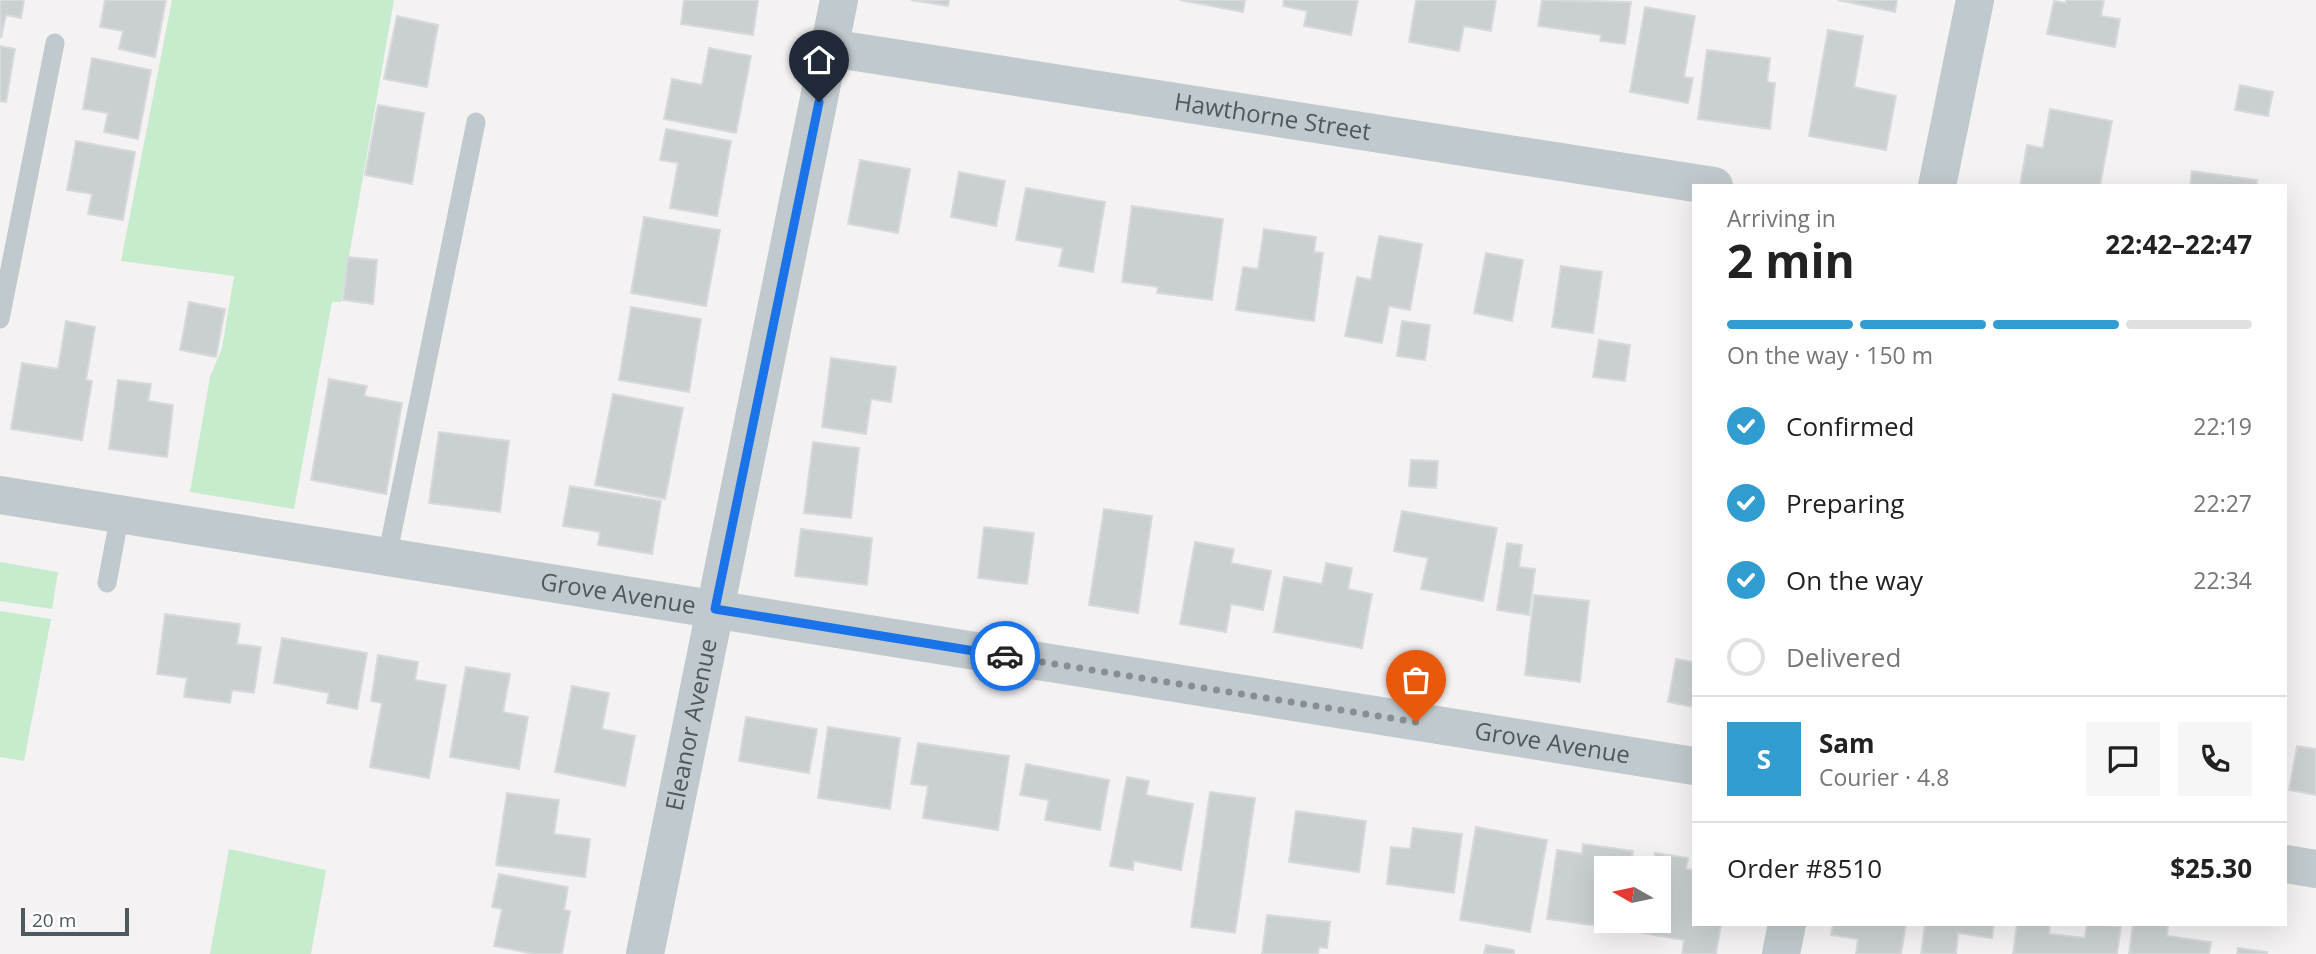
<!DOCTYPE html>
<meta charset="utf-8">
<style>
:root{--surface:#fff;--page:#f6f6f6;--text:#222;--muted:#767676;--line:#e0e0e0;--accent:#319cd0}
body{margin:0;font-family:"Open Sans",sans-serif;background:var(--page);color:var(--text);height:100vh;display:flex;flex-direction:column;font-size:26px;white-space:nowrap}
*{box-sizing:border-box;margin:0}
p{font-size:23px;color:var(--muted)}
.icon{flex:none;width:38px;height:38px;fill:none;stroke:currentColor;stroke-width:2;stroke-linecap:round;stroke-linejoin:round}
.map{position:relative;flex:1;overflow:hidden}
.drawer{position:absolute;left:1692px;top:184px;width:595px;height:742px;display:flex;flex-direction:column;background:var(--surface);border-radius:0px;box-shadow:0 7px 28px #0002}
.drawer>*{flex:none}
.needle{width:46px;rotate:279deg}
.controls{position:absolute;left:1594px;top:856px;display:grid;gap:14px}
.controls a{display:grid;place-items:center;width:77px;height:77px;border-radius:0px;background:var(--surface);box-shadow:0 7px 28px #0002;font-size:35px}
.scale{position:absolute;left:21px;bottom:18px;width:108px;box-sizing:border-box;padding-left:7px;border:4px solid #4c595e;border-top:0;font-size:19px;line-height:24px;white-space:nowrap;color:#4c595e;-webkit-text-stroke:5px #fff;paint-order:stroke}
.pin{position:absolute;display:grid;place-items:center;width:60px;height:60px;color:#fff;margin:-72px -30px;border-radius:50% 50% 50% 0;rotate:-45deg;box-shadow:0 0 7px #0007}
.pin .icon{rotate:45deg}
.courier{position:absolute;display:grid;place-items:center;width:70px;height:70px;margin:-35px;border:5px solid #1a73e8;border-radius:50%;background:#fff;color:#222;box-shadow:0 2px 9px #0007}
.summary em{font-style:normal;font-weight:700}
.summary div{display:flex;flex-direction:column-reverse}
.summary{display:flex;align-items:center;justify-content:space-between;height:119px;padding:0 35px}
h1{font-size:46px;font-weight:700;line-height:52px}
.bar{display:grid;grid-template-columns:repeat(4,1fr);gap:10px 7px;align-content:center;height:84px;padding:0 35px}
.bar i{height:9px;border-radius:5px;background:var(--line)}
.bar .active{background:var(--accent)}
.bar p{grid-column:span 4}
.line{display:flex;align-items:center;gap:18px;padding:0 35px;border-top:2px solid var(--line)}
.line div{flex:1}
.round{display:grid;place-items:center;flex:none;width:74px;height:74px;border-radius:0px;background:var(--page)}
ol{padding:0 35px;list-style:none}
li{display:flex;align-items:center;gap:21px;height:77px}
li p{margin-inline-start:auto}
li .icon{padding:7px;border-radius:50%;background:var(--accent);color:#fff;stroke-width:4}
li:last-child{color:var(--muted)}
li i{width:38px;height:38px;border:4px solid var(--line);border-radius:50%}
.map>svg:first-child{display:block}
.grass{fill:#c7ebcd}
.building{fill:#cacfd1;stroke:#d7dadd;stroke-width:2}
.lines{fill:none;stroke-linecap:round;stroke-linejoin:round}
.service{stroke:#c0c9cd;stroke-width:19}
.minor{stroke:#c0c9cd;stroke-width:38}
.done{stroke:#878f92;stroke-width:7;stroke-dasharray:0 12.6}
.route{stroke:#1a73e8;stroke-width:9}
.labels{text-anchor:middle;stroke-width:7;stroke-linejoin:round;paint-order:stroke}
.street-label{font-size:24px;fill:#4c595e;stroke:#fff}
</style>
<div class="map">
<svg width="2316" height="954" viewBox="0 0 2316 954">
<rect width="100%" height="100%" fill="#f4f2f3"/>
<!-- grass -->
<g class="grass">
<polygon points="172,0 394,0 341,302 332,302 294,509 190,492 210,377 222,348 234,276 121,261"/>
<polygon points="0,562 58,572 52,609 0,601"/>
<polygon points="0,611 51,619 24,761 0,757"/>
<polygon points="229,849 326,870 311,954 210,954"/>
</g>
<!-- building -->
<g class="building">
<polygon points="0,0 24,0 21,18 6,15 1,38"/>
<polygon points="105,0 166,0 155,57 119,49 123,31 100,27"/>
<polygon points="684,0 758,0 753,35 681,24"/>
<polygon points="911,0 949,0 948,6"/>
<polygon points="1180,0 1245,0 1243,12"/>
<polygon points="1284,0 1358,0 1351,35 1304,26 1307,11 1283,6"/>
<polygon points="1416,0 1496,0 1491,31 1464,26 1459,51 1409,42"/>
<polygon points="1542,0 1631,2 1625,44 1600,41 1601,35 1538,26"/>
<polygon points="1838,0 1897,0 1895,12"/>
<polygon points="2066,0 2104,0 2101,16 2120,19 2115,47 2047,34 2054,1 2066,3"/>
<polygon points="1645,7 1695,16 1684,77 1693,78 1688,103 1630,92"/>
<polygon points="397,16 438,25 427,87 384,79"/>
<polygon points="1828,30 1863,36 1854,87 1896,96 1886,150 1809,136"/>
<polygon points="0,46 15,49 6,102 0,101"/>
<polygon points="709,48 751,56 736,133 664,119 672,79 702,85"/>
<polygon points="1707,50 1770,58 1767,82 1775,83 1770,129 1698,119"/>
<polygon points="92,58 151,70 138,139 104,132 108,113 83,109"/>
<polygon points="2240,85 2273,92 2268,116 2235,110"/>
<polygon points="378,105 424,113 412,184 365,175"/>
<polygon points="2050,109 2112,121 2100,186 2020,186 2027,145 2043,148"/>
<polygon points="666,129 731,141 717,216 670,208 678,163 660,160"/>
<polygon points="76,141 135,152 123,220 88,214 92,194 67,190"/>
<polygon points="860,160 910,169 898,233 848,224"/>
<polygon points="2192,171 2257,180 2257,186 2190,186"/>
<polygon points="959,172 1005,181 996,226 951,217"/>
<polygon points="1026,188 1105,202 1093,272 1059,266 1063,248 1016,240"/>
<polygon points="1132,206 1223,219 1212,300 1157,293 1158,287 1122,282"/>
<polygon points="644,217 720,230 706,306 631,293"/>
<polygon points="1264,229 1316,237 1314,252 1323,253 1314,321 1236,310 1243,267 1258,269"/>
<polygon points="1379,236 1422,244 1410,310 1389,306 1382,343 1345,336 1357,277 1371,280"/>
<polygon points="1486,253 1523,260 1512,321 1474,313"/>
<polygon points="348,257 377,260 373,304 343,300"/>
<polygon points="1561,266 1602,272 1593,333 1552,327"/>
<polygon points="189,302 225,309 216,357 180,350"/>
<polygon points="631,307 701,319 689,392 619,380"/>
<polygon points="66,321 95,327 86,380 92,381 82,440 11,429 22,363 58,369"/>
<polygon points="1402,321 1430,325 1425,360 1397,356"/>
<polygon points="1599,340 1630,345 1625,381 1593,377"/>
<polygon points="831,358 896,367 891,402 871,399 866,434 822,427"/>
<polygon points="329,379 367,386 364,396 402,403 386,494 311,480"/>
<polygon points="118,380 151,384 148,401 173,405 167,457 109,449"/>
<polygon points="613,394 683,408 665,499 595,485"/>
<polygon points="439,432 509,441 500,512 429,503"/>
<polygon points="813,442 859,448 851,518 804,513"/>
<polygon points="1411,460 1438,461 1436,488 1409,486"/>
<polygon points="570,486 661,501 652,554 598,545 600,532 563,526"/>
<polygon points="1104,509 1152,516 1138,613 1089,605"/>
<polygon points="1402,511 1497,528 1483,601 1421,589 1428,558 1394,551"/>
<polygon points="984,527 1034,533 1027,584 978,578"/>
<polygon points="801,529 872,538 867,585 795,576"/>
<polygon points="1195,542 1234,549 1231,563 1271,571 1263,610 1231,604 1226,632 1180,624"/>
<polygon points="1507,543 1522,545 1519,567 1535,569 1529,615 1497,610"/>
<polygon points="1326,563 1352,568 1348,589 1372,594 1362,648 1274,632 1284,577 1322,584"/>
<polygon points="1534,595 1589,601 1580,682 1525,675"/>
<polygon points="165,614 240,624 237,644 261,647 254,693 232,690 230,703 184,697 187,678 157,674"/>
<polygon points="282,638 367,653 357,709 327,703 329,693 274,683"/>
<polygon points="378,655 418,662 415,680 446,685 429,778 370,767 382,703 371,701"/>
<polygon points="1676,659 1694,662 1694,707 1668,702"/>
<polygon points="466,667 510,674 503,712 528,717 519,769 450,757"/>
<polygon points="572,686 609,693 602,729 635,736 625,786 555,772"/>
<polygon points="746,717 817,729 809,773 739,761"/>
<polygon points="828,727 900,738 890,809 818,798"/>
<polygon points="918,743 1009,756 998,830 923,818 928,786 911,784"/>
<polygon points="2297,746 2316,749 2316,795 2289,790"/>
<polygon points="1026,764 1109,780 1100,830 1045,820 1049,800 1020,795"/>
<polygon points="1127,777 1149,781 1146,795 1193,804 1181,870 1134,861 1133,870 1110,866"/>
<polygon points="1210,792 1255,798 1235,933 1191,927"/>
<polygon points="507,793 559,800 554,834 590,839 585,877 496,865"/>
<polygon points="1296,811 1366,821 1359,872 1289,862"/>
<polygon points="1476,827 1547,840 1530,932 1460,920"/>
<polygon points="1413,828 1462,834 1454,893 1387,884 1391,847 1410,849"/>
<polygon points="1583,844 1633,851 1630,868 1606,868 1606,920 1623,920 1622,929 1547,919 1557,850 1582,854"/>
<polygon points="1655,853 1688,858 1686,869 1694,870 1694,924 1721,924 1716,954 1682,954 1684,940 1642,933 1644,920 1659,920 1659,868 1653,868"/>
<polygon points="499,874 568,887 564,910 570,911 562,954 534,954 494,946 502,909 492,907"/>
<polygon points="1267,915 1330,922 1327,948 1319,947 1318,954 1262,954"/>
<polygon points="1833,924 1906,924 1901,954 1856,954 1858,939 1831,935"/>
<polygon points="1925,924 1994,924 1992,938 1958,933 1956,954 1921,954"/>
<polygon points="2017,924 2050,924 2049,934 2085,938 2087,924 2121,926 2117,954 2013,954"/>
<polygon points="2133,924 2168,924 2167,936 2211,942 2209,954 2129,954"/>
<polygon points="1486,945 1514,950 1514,954 1484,954"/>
<polygon points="2238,948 2267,952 2267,954 2237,954"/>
</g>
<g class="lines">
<!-- service -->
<g class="service">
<polyline points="0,319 55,43"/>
<polyline points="387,557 476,122"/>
<polyline points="107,583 120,514"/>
</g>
<!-- minor -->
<g class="minor">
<path id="s1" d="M830,48l884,138"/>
<polyline points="1937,186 1975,0"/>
<path id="s2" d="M0,495l1694,271"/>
<polyline points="2286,864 2316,869"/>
<path id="s3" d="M645,954l194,-954"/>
<polyline points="1781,954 1787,924"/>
</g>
</g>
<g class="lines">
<!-- done -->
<polyline class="done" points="1005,656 1416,722"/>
<!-- route -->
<polyline class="route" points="819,102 715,609 1005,656"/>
</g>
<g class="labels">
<!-- street labels -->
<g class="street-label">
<text dy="8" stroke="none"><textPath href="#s1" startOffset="448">Hawthorne Street</textPath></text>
<text dy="8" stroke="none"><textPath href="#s2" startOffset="626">Grove Avenue</textPath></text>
<text dy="8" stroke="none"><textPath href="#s3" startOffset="234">Eleanor Avenue</textPath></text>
<text dy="8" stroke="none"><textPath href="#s2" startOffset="1572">Grove Avenue</textPath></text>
</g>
</g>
</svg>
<div class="controls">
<a><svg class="needle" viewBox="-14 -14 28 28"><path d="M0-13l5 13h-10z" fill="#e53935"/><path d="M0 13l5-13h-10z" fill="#767676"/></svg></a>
</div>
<div class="scale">20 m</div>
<div class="pin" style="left:1416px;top:722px;background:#ea580c"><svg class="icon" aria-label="bag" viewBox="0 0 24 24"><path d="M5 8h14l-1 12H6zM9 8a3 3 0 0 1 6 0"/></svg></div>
<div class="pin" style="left:819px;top:102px;background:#1f2937"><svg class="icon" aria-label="home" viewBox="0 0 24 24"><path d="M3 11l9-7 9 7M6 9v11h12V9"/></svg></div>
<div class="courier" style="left:1005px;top:656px"><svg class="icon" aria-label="car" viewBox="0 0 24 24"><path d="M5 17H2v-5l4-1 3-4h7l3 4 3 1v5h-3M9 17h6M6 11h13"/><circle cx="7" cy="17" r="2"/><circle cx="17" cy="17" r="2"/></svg></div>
<section class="drawer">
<div class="summary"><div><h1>2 min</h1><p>Arriving in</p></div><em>22:42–22:47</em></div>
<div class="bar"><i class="active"></i><i class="active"></i><i class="active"></i><i></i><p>On the way · 150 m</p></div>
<ol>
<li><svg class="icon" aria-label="check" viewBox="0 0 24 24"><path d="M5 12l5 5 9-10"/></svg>Confirmed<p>22:19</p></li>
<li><svg class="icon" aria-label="check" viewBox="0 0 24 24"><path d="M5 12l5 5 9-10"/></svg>Preparing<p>22:27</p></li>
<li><svg class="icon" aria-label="check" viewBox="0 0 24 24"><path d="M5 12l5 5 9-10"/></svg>On the way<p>22:34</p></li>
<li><i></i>Delivered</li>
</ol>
<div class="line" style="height:126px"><b class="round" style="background:var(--accent);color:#fff">S</b><div><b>Sam</b><p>Courier · 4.8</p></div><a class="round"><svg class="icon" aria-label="chat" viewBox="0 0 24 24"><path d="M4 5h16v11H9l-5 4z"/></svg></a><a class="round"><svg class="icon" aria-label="phone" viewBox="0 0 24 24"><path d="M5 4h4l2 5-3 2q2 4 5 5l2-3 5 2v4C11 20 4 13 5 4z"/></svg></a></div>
<div class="line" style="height:91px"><div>Order #8510</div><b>$25.30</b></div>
</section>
</div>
